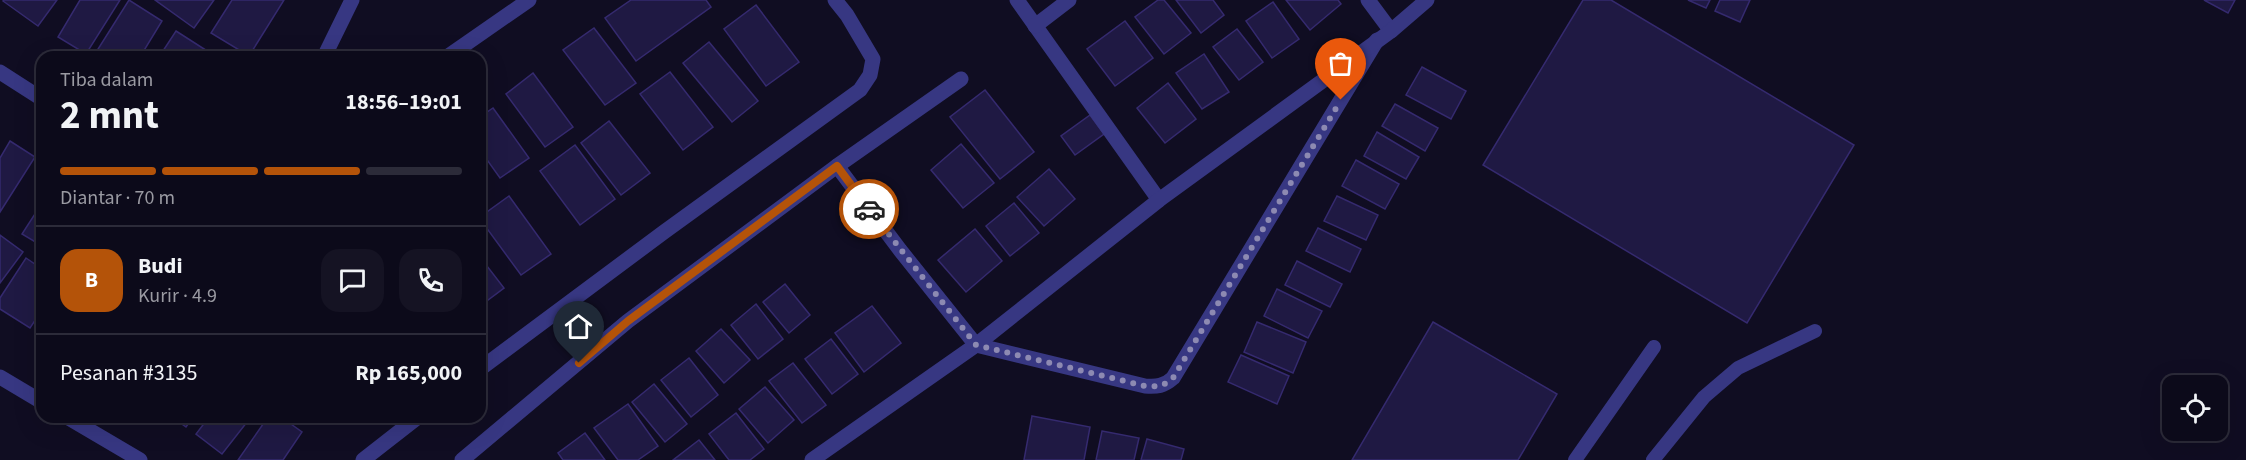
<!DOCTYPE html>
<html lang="id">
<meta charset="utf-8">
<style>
:root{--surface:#0c0a1a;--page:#151323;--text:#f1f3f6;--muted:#9a9aa2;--line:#2c2b39;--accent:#b45309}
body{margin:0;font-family:"Source Sans 3",sans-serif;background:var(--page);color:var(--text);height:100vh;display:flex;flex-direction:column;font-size:22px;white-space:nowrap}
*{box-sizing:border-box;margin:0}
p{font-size:20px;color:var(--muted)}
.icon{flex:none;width:33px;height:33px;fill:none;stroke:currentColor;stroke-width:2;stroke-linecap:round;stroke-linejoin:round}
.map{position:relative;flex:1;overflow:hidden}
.side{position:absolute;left:36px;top:51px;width:450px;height:372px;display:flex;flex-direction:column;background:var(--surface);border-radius:18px;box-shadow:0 6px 24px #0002,0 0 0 2px var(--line)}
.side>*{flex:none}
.tools{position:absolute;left:2162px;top:375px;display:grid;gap:12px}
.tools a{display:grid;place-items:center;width:66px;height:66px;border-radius:12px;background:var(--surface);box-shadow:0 6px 24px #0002,0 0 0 2px var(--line);font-size:30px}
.pin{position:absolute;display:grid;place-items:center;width:51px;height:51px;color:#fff;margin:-62px -26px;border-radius:50% 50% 50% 0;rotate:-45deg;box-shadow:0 0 6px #0007}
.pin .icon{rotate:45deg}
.courier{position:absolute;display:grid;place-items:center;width:60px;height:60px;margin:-30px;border:4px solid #b45309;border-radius:50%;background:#fff;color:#222;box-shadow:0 2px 8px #0007}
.head em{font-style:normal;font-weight:700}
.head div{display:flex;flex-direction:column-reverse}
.head{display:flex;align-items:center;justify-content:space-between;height:102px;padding:0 24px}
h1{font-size:39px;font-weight:700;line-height:45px}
.bar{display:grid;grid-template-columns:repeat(4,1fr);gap:9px 6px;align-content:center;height:72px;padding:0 24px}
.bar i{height:8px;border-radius:4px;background:var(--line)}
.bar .selected{background:var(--accent)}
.bar p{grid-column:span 4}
.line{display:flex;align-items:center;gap:15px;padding:0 24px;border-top:2px solid var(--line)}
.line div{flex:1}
.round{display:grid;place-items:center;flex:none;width:63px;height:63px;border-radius:18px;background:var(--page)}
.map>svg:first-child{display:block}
.building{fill:#1f1943;stroke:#352a6f;stroke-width:1.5}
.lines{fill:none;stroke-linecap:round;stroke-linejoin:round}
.service{stroke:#373782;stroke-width:14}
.minor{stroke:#373782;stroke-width:15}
.done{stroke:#8d8ab2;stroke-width:6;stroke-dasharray:0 10.8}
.route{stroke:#b45309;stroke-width:8}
</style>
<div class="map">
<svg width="2246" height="460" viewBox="0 0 2246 460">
<rect width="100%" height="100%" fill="#100d22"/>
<!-- building -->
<g class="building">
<polygon points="4,0 57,0 38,26 3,1"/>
<polygon points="80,0 120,0 86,54 58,37"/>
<polygon points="129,0 162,21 140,57 93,57"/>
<polygon points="155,0 214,0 194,28"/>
<polygon points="232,0 284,0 249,56 211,33"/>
<polygon points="631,0 706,0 711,7 636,61 605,18"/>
<polygon points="1158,0 1164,0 1191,33 1164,54 1135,17"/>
<polygon points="1176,0 1213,0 1224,15 1201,33"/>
<polygon points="1286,0 1338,0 1341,4 1310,30"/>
<polygon points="1583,0 1611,0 1854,145 1747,323 1483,165"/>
<polygon points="1688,0 1710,0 1706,8"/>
<polygon points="1720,0 1750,0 1740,22 1715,11"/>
<polygon points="2204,0 2235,0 2228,13"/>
<polygon points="1273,2 1299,39 1272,58 1246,21"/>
<polygon points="756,5 799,62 766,86 724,29"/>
<polygon points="1125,21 1153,58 1115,86 1087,49"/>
<polygon points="594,28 636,83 605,105 563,50"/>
<polygon points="1237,29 1263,62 1239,80 1213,47"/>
<polygon points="176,31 212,54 210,57 159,57"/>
<polygon points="709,42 758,101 732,122 683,63"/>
<polygon points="1204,54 1229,92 1202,109 1176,73"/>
<polygon points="1422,67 1466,91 1451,119 1406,95"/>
<polygon points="670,72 713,127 683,150 640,94"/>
<polygon points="533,73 573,127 545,147 506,94"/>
<polygon points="1168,83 1196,119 1165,143 1137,108"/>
<polygon points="985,90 1034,152 1000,179 950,117"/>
<polygon points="1395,104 1438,128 1425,151 1382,126"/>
<polygon points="493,108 529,158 500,178 480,150 480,117"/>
<polygon points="1090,115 1104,134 1075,155 1061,136"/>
<polygon points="609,121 650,173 621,195 581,143"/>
<polygon points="1377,132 1419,157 1406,179 1364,156"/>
<polygon points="10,141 35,157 0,212 0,158"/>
<polygon points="961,144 994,183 963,208 931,170"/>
<polygon points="575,145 615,199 580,225 540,171"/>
<polygon points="1356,160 1399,184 1385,209 1342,186"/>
<polygon points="1049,169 1075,199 1044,226 1017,197"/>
<polygon points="509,196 551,254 521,275 480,219 480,217"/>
<polygon points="1337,196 1378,215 1366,240 1324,221"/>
<polygon points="42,203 42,246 22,234"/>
<polygon points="1014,203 1039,233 1010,256 986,226"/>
<polygon points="1318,228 1361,249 1350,272 1306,251"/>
<polygon points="975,229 1002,261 966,292 938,260"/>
<polygon points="0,235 23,252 0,283"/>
<polygon points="480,257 504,288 480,306"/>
<polygon points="26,258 42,269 42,310 30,328 0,309 0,298"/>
<polygon points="1297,261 1342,284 1330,307 1285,285"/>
<polygon points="785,284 810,315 789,333 763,302"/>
<polygon points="1277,289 1322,311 1308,338 1264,316"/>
<polygon points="756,304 783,339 758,359 731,325"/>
<polygon points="872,306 901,343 864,372 835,333"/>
<polygon points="1257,322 1306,342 1293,373 1244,352"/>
<polygon points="1433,322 1557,394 1518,460 1352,460"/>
<polygon points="721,329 750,360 724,383 696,351"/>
<polygon points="831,339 858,374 832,394 805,359"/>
<polygon points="1241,355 1289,376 1277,404 1228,382"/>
<polygon points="689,358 718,395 691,417 661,380"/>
<polygon points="793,363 826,405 802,423 769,381"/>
<polygon points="654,384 687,424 665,442 632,402"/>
<polygon points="765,387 794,420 768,443 739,409"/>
<polygon points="628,404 658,446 638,460 618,460 594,428"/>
<polygon points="736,413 764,449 750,460 729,460 709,434"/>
<polygon points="1032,416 1090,427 1084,460 1024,460"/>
<polygon points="172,417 193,417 186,427"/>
<polygon points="209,417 251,417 222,454 196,434"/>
<polygon points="268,417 281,417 302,432 283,460 238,460"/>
<polygon points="1102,431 1139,438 1134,460 1096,460"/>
<polygon points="585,433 605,460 563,460 558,453"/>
<polygon points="1147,439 1184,449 1181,460 1141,460"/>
<polygon points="699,440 715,460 673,460"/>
</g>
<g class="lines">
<!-- service -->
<g class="service">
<polyline points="1575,460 1654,347"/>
<polyline points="1653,460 1704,397 1738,368 1815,331"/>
</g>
<!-- minor -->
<g class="minor">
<polyline points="1017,0 1159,200"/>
<polyline points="1368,0 1391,31"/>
<polyline points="1035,26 1069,0"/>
<polyline points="324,57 352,0"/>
<polyline points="447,57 529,0"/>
<polyline points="0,72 42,99"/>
<path d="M837,166l63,84 76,95 169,41c12,1 19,0 28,-8l204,-338"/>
<polyline points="480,369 664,232 860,90 870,75 873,59 847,15 835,0"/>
<polyline points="0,377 42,402"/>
<polyline points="67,417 140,460"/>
<polyline points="363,460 418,417"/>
<polyline points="462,460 628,321 837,166 961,79"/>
<polyline points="812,460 976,345 1159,200 1391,31 1427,0"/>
</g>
</g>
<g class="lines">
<!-- done -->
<path class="done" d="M869,209l107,136 169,41c12,1 19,0 28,-8l168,-278"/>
<!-- route -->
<polyline class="route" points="579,363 628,321 837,166 869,209"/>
</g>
</svg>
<div class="tools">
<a><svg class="icon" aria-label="locate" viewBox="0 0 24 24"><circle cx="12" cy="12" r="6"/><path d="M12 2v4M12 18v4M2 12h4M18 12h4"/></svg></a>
</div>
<div class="pin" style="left:1341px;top:100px;background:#ea580c"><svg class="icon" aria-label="bag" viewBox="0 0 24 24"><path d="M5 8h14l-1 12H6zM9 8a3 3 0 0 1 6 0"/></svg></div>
<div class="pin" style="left:579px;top:363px;background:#1f2937"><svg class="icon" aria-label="home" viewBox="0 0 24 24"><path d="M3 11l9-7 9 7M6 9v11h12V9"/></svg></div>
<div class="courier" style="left:869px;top:209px"><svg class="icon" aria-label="car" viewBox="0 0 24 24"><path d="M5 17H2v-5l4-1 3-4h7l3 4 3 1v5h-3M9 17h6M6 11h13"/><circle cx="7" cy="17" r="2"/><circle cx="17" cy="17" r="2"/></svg></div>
<section class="side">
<div class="head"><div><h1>2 mnt</h1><p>Tiba dalam</p></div><em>18:56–19:01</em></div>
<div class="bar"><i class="selected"></i><i class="selected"></i><i class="selected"></i><i></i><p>Diantar · 70 m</p></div>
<div class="line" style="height:108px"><b class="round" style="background:var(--accent);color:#fff">B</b><div><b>Budi</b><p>Kurir · 4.9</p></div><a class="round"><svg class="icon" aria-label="chat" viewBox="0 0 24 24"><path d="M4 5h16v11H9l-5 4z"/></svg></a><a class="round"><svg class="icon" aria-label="phone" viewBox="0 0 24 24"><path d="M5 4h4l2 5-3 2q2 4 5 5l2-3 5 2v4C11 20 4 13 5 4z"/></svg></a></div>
<div class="line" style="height:78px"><div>Pesanan #3135</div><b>Rp 165,000</b></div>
</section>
</div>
